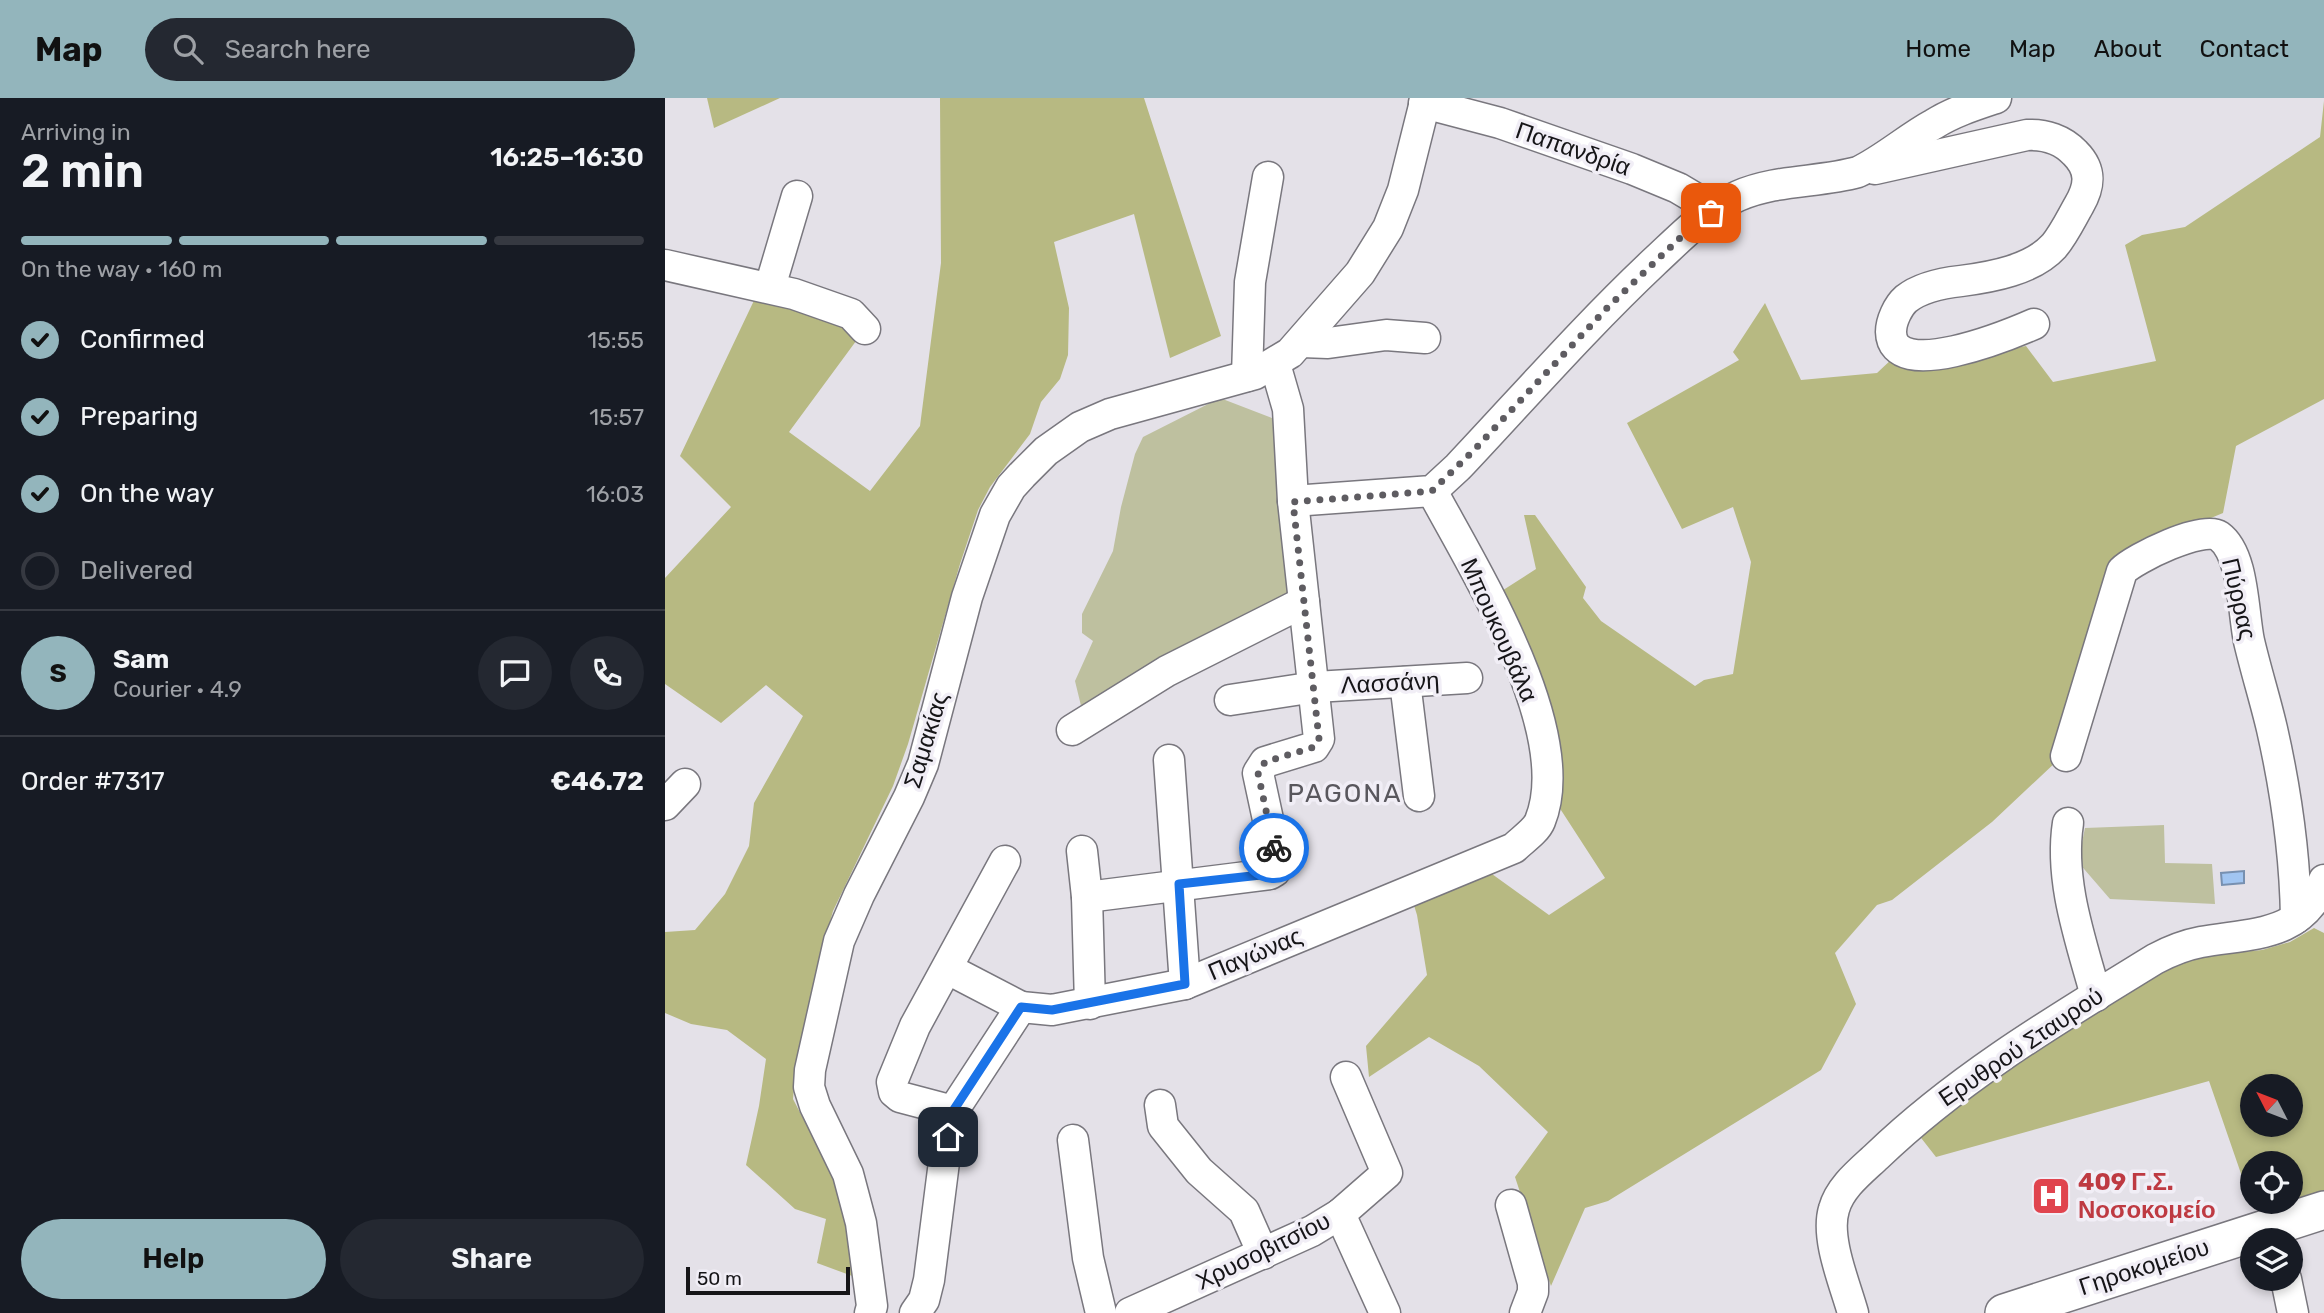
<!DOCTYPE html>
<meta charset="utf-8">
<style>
:root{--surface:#171b24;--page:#242831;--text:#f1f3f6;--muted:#9ea1a6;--line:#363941;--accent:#93b5bc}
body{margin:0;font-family:Rubik,sans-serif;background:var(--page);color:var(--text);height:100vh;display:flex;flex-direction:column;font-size:26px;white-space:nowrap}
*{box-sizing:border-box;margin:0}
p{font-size:23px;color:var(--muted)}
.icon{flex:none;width:38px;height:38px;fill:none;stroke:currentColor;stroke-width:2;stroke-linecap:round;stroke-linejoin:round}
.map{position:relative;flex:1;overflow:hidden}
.drawer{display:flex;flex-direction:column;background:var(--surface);width:665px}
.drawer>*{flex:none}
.needle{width:46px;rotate:312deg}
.tools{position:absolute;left:1575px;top:976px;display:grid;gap:14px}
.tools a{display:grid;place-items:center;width:63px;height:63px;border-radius:50%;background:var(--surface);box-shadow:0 4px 10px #0003;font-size:35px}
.scale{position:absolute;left:21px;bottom:18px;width:164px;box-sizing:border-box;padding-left:7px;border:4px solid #161518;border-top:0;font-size:19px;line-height:24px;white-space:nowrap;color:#161518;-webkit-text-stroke:5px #f1eef6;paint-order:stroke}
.pin{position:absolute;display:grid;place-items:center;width:60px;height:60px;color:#fff;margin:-30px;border-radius:14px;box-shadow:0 4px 10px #0006}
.courier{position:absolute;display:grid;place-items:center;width:70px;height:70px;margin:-35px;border:5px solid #1a73e8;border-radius:50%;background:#fff;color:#222;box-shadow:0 2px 9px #0007}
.headline em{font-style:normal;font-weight:600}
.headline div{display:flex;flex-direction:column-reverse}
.headline{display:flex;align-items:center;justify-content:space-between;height:119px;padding:0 21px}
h1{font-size:46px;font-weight:600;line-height:52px}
.bar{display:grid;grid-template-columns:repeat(4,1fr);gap:10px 7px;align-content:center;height:84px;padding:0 21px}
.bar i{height:9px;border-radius:5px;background:var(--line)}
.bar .on{background:var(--accent)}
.bar p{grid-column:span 4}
.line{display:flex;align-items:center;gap:18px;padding:0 21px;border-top:2px solid var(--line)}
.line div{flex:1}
.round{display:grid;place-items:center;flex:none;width:74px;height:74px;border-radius:37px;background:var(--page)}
ol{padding:0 21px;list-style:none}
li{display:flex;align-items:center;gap:21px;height:77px}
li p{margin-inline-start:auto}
li .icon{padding:7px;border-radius:50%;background:var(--accent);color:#111;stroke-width:4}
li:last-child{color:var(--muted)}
li i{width:38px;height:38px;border:4px solid var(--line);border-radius:50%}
.action{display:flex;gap:14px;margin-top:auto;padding:14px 21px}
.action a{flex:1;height:80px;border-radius:42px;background:var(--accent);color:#111;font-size:28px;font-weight:600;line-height:80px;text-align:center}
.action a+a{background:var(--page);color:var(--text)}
header{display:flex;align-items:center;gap:42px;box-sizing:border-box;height:98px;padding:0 35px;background:var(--accent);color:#111}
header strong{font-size:33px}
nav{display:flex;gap:38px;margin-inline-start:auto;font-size:24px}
.search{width:490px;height:63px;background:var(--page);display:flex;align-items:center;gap:18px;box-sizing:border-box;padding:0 24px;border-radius:38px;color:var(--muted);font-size:26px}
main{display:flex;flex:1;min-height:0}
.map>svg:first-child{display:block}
.green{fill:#bec09f}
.forest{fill:#b7b982;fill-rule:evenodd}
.water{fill:#a1c5f1;stroke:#7790b0;stroke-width:2}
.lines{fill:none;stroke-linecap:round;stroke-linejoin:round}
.minor-casing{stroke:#79777e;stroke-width:33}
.major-casing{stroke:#79777e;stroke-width:40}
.minor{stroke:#fff;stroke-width:30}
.major{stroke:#fff;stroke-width:37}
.done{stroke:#5e5c61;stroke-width:7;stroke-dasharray:0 12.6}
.route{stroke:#1a73e8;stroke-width:9}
.labels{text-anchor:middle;stroke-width:7;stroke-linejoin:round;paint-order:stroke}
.street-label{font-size:24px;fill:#161518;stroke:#f1eef6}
.health-label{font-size:24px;font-weight:bold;fill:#be3a42;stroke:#f1eef6;text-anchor:start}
.neighbourhood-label{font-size:26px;letter-spacing:2px;fill:#59575d;stroke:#f1eef6}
</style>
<header>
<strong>Map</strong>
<div class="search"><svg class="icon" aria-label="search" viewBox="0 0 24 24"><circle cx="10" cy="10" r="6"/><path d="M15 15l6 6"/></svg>Search here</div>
<nav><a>Home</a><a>Map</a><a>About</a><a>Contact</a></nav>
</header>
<main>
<section class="drawer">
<div class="headline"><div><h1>2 min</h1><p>Arriving in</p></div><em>16:25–16:30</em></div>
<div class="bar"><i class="on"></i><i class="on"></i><i class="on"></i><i></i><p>On the way · 160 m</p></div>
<ol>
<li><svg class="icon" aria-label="check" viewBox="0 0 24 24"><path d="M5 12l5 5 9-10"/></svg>Confirmed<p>15:55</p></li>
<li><svg class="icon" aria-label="check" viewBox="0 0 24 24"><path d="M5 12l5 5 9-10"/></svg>Preparing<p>15:57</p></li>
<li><svg class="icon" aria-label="check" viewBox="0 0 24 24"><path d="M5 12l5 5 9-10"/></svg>On the way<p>16:03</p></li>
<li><i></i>Delivered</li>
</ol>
<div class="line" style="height:126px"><b class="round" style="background:var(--accent);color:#111">S</b><div><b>Sam</b><p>Courier · 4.9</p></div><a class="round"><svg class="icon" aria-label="chat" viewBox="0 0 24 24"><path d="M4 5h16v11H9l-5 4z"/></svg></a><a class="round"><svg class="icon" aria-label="phone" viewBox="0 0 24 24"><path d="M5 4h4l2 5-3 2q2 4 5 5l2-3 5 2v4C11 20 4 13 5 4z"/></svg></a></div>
<div class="line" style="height:91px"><div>Order #7317</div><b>€46.72</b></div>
<div class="action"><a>Help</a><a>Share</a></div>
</section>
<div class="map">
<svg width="1659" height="1215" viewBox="0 0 1659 1215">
<rect width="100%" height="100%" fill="#e4e1e8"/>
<!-- green -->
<g class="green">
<polygon points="555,300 612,322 624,498 418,616 410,583 428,543 417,535 417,516 448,453 456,409 470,356 478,339"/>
<polygon points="1499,727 1500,765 1547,766 1550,806 1445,801 1413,764 1420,730"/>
</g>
<!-- forest -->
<g class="forest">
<polygon points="42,0 115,0 49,30"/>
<polygon points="275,0 479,0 556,238 505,260 469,116 389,144 404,210 403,257 395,281 376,304 365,336 325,389 313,412 295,466 243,646 228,688 168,813 149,882 131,965 128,1001 167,1076 178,1114 190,1179 152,1165 161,1121 130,1111 81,1067 94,1008 101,961 62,932 26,926 0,915 0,834 30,832 60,796 84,748 89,705 138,618 101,587 56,625 0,586 0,480 66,409 15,358 94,192 166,214 194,239 124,334 205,393 255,328 276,165"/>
<polygon points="1659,3 1659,301 1571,348 1558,415 1452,459 1392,663 1327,724 1227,802 1212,807 1170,855 1191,906 1156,972 943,1103 920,1110 886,1188 850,1079 883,1034 814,968 764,939 704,979 701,948 762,877 752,817 747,801 820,771 884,817 940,780 894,709 893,669 832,496 871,471 859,417 870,417 921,489 918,500 936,523 1030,588 1039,582 1068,576 1086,464 1068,409 1017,431 962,325 1074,262 1068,254 1100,205 1136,282 1212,275 1228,260 1260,269 1361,248 1388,284 1491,263 1460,147 1477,137 1520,129 1655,39"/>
<path d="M1649,830l10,5v265l-8,2 -25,-2v-34h-39v27h-5l-38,-110 -273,76 -18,-23 98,-72 137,-87 39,-18 70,-7 28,-8zM1587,989h39v38h-39z"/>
</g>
<!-- water -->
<polygon class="water" points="1579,773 1579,785 1557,787 1556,775"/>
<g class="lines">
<!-- minor casing -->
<g class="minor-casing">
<g id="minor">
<polyline points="759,5 835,25 967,71 1013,90 1050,112"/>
<path d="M1210,71l152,-34c18,-1 36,5 48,18 17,17 15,33 4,52 -8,14 -15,29 -25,41 -22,24 -62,31 -93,35 -18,2 -40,6 -55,18 -8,7 -15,22 -15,33 1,52 120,2 143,-8"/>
<polyline points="0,167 129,196 186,216 200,231"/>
<polyline points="105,189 132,98"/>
<polyline points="637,244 663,245 721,237 760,240"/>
<polyline points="582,278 585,184 603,79"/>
<path d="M628,403l139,-10 26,-24c65,-69 127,-140 196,-205 25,-23 52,-52 84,-66 39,-17 80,-13 120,-24 27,-13 50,-34 76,-48 19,-12 41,-19 62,-26"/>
<polyline points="740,584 754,698"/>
<polyline points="565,602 650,589 802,580"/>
<polyline points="407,632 502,573 639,504"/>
<path d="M1401,658l56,-185c13,-13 81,-46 97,-35 25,18 24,77 30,105 7,30 16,58 23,88 14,62 23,125 24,189"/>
<polyline points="504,662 520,886"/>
<polyline points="0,707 20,686"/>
<path d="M1403,725c-9,58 13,118 28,173"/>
<polyline points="417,753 422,799 425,906"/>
<polyline points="422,799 605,776 610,773 613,768 593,675 600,664 649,649 654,641 628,403 623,311 610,266"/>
<polyline points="283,871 356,909"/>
<polyline points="495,1007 498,1028 534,1073 579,1113 598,1156"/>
<polyline points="288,1013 235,999 229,994 227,984 250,928 340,763"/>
<polyline points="408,1042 423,1160 436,1215"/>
<polyline points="846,1107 868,1185 868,1194 860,1215"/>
<polyline points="675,1116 720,1215"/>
<polyline points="1621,1181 1628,1215"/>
<polyline points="205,1215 207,1208 196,1125 183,1076 150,1008 144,989 145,972 174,843 194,797 244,699 258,666 302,499 330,417 346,389 357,377 381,353 415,329 445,316 590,276 625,255 695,175 723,130 738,92 761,0"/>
<path d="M250,1215l9,-13 5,-20 15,-118 9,-51 68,-104 31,3 133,-26 329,-136c8,-8 22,-17 26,-27 36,-89 -66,-252 -108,-330"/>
<polyline points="465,1215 647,1133 675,1116 722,1075 681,979"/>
<path d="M1188,1215c-8,-29 -28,-75 -19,-104 6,-22 27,-38 43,-53 82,-79 182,-138 278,-197 15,-8 30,-14 46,-17 49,-9 102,-4 123,-62"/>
</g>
</g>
<!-- major casing -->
<g class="major-casing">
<polyline id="major" points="1339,1215 1659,1112"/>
</g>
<!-- minor -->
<use href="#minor" class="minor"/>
<!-- major -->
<use href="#major" class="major"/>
</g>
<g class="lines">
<!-- done -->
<polyline class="done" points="609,750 593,675 600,664 649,649 654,641 628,404 767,393 810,351 942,210 1017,138 1046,115"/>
<!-- route -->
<polyline class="route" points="283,1039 288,1013 356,909 387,912 520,886 514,786 605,776 613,768 609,750"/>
</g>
<!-- icons -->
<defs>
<g id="hospital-square" transform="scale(2.0125)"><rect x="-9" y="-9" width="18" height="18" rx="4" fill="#e0444e" stroke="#f1eef6"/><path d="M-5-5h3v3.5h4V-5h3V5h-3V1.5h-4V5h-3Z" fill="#fff"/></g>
</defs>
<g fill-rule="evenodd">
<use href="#hospital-square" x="1386" y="1098"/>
</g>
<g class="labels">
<!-- street labels -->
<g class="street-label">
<text transform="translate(908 51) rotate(19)" y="8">Παπανδρία</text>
<text transform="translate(1574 501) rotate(77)" y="8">Πύρρας</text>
<text transform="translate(834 532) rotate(66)" y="8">Μπουκουβάλα</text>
<text transform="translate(725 585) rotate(-3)" y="8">Λασσάνη</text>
<text transform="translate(261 642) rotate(-73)" y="8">Σαμακίας</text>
<text transform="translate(590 856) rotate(-23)" y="8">Παγώνας</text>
<text transform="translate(1356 949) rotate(-34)" y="8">Ερυθρού Σταυρού</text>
<text transform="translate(598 1153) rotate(-26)" y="8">Χρυσοβιτσίου</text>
<text transform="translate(1479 1169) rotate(-18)" y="8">Γηροκομείου</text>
</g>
<!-- health labels -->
<g class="health-label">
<text x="1413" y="1092">409 Γ.Σ.<tspan x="1413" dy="28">Νοσοκομείο</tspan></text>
</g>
<!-- neighbourhood labels -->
<g class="neighbourhood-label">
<text x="680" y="704">PAGONA</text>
</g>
</g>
</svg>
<div class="tools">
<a><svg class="needle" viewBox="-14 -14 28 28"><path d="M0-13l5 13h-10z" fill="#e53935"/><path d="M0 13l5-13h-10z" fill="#9ea1a6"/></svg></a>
<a><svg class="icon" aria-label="locate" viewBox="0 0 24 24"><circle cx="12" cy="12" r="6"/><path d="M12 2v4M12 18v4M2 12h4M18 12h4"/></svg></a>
<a><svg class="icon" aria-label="layers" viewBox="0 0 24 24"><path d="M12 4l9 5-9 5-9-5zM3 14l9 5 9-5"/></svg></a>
</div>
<div class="scale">50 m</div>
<div class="pin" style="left:1046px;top:115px;background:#ea580c"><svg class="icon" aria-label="bag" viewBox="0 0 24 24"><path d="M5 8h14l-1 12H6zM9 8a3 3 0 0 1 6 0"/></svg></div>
<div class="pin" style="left:283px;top:1039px;background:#1f2937"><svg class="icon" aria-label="home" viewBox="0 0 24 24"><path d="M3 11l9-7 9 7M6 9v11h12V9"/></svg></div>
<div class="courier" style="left:609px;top:750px"><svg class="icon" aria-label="bike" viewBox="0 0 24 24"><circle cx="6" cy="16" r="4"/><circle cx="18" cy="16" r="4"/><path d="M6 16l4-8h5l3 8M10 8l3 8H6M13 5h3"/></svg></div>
</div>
</main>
